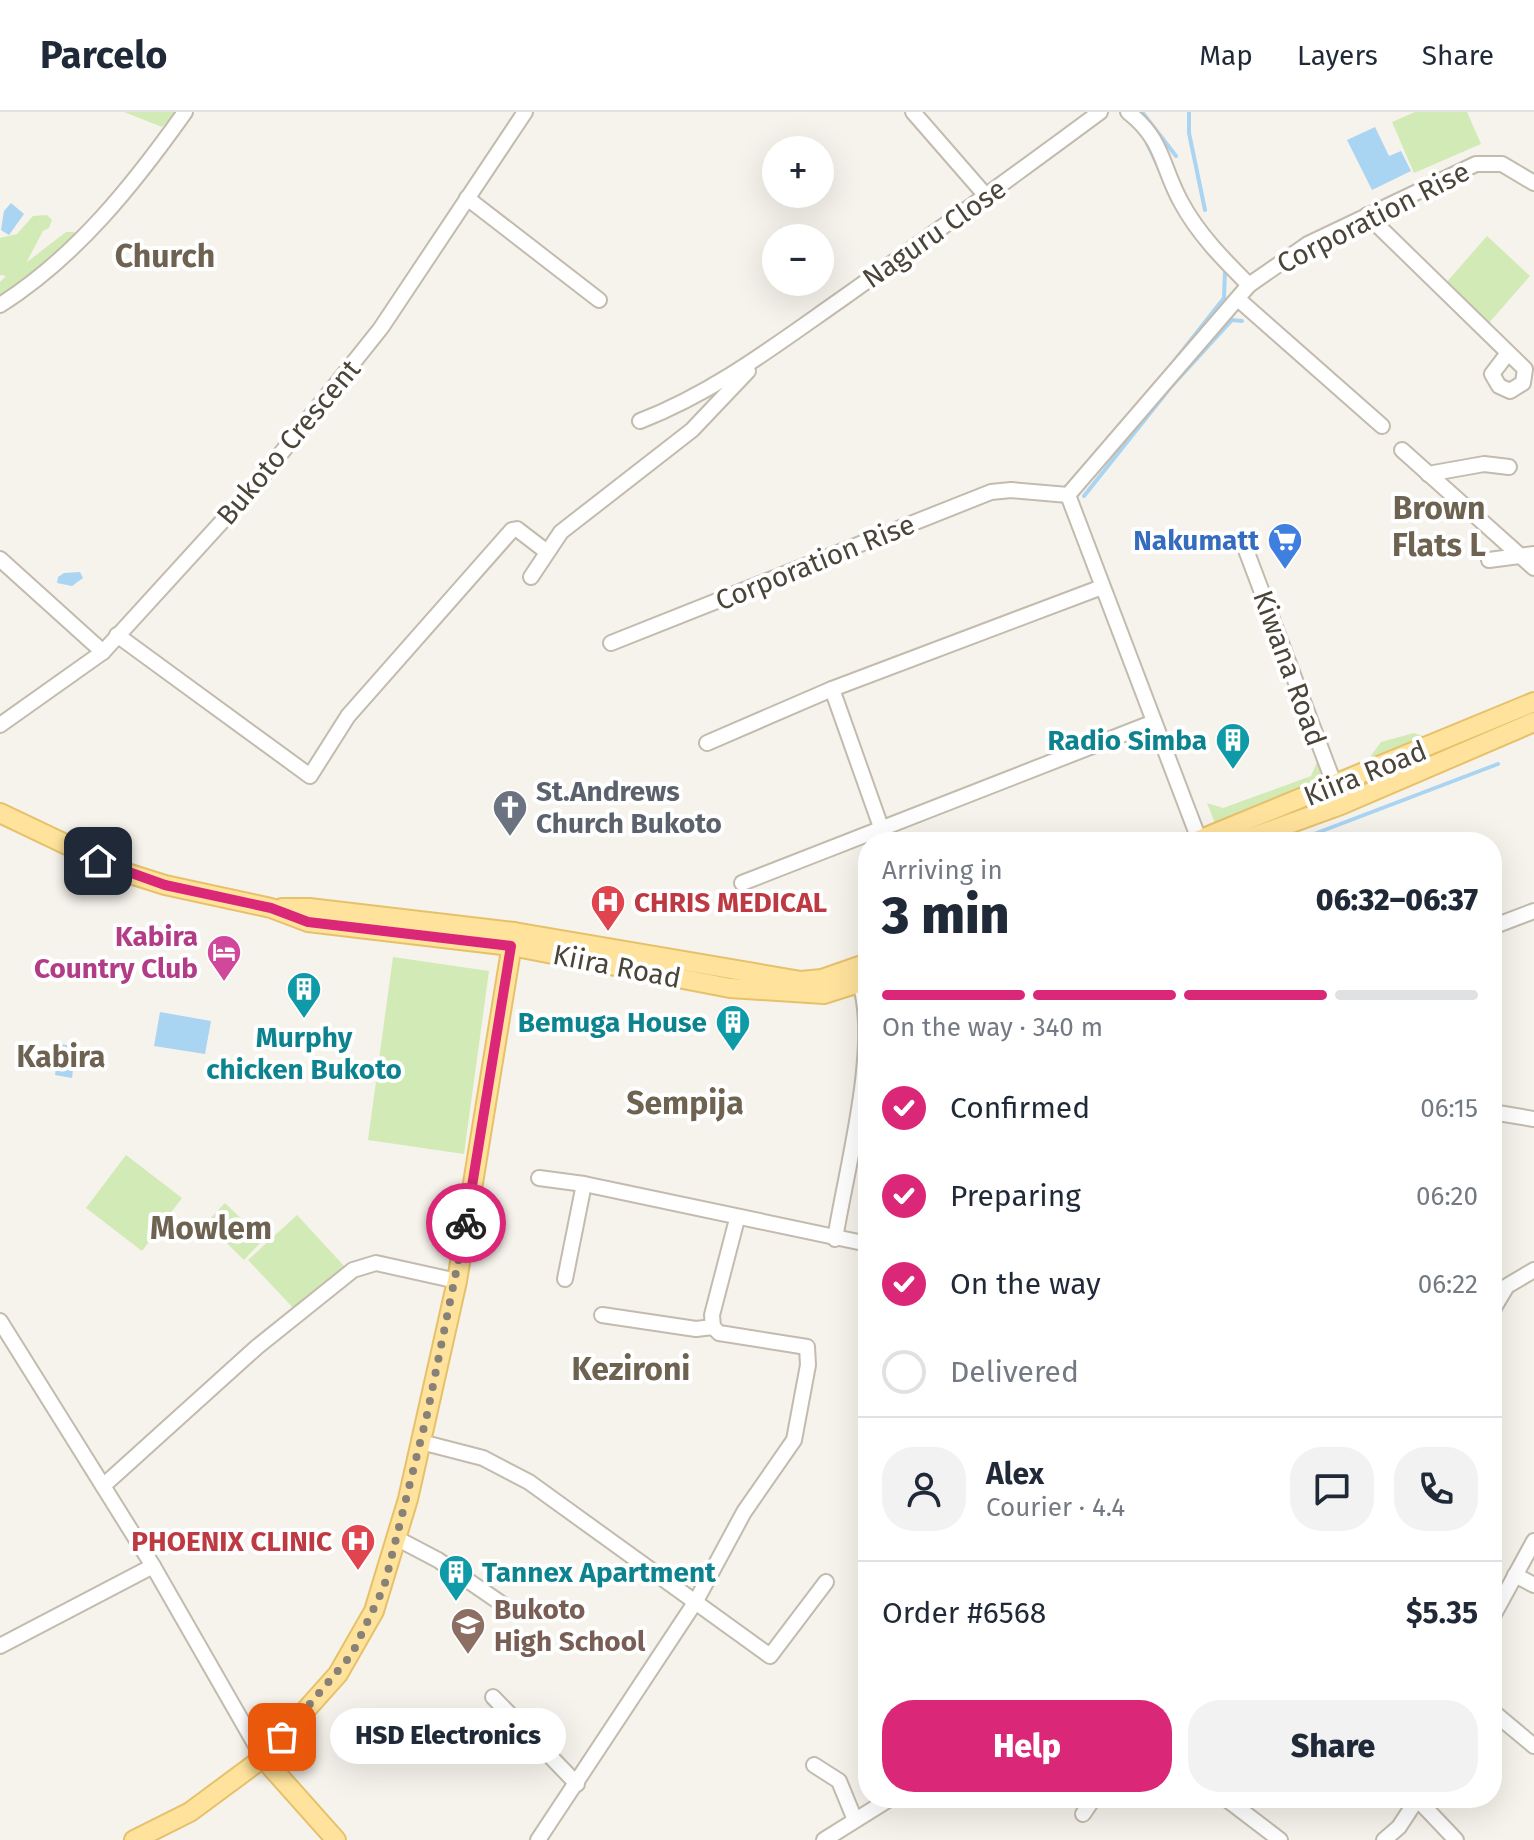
<!DOCTYPE html>
<meta charset="utf-8">
<style>
:root{--surface:#fff;--page:#f2f2f3;--text:#1f2937;--muted:#747a83;--line:#e0e1e3;--accent:#db2777}
body{margin:0;font-family:"Fira Sans",sans-serif;background:var(--page);color:var(--text);height:100vh;display:flex;flex-direction:column;font-size:30px;white-space:nowrap}
*{box-sizing:border-box;margin:0}
p{font-size:26px;color:var(--muted)}
.icon{flex:none;width:44px;height:44px;fill:none;stroke:currentColor;stroke-width:2;stroke-linecap:round;stroke-linejoin:round}
.map{position:relative;flex:1;overflow:hidden}
.drawer{position:absolute;left:858px;top:720px;width:644px;height:976px;display:flex;flex-direction:column;background:var(--surface);border-radius:32px;box-shadow:0 8px 32px #0002}
.drawer>*{flex:none}
.tools{position:absolute;left:762px;top:24px;display:grid;gap:16px}
.tools a{display:grid;place-items:center;width:72px;height:72px;border-radius:50%;background:var(--surface);box-shadow:0 8px 32px #0002;font-size:40px}
.pin{position:absolute;display:grid;place-items:center;width:68px;height:68px;color:#fff;margin:-34px;border-radius:16px;box-shadow:0 4px 12px #0006}
.courier{position:absolute;display:grid;place-items:center;width:80px;height:80px;margin:-40px;border:6px solid #db2777;border-radius:50%;background:#fff;color:#222;box-shadow:0 2px 10px #0007}
.bubble{position:absolute;height:56px;border-radius:28px;background:var(--surface);box-shadow:0 8px 32px #0002;font-size:26px;font-weight:800;line-height:56px;text-align:center}
.headline em{font-style:normal;font-weight:800}
.headline div{display:flex;flex-direction:column-reverse}
.headline{display:flex;align-items:center;justify-content:space-between;height:136px;padding:0 24px}
h1{font-size:52px;font-weight:800;line-height:60px}
.bar{display:grid;grid-template-columns:repeat(4,1fr);gap:12px 8px;align-content:center;height:96px;padding:0 24px}
.bar i{height:10px;border-radius:6px;background:var(--line)}
.bar .active{background:var(--accent)}
.bar p{grid-column:span 4}
.line{display:flex;align-items:center;gap:20px;padding:0 24px;border-top:2px solid var(--line)}
.line div{flex:1}
.round{display:grid;place-items:center;flex:none;width:84px;height:84px;border-radius:32px;background:var(--page)}
ol{padding:0 24px;list-style:none}
li{display:flex;align-items:center;gap:24px;height:88px}
li p{margin-inline-start:auto}
li .icon{padding:8px;border-radius:50%;background:var(--accent);color:#fff;stroke-width:4}
li:last-child{color:var(--muted)}
li i{width:44px;height:44px;border:4px solid var(--line);border-radius:50%}
.cta{display:flex;gap:16px;margin-top:auto;padding:16px 24px}
.cta a{flex:1;height:92px;border-radius:32px;background:var(--accent);color:#fff;font-size:32px;font-weight:800;line-height:92px;text-align:center}
.cta a+a{background:var(--page);color:var(--text)}
header{display:flex;align-items:center;gap:48px;box-sizing:border-box;height:112px;padding:0 40px;background:var(--surface);border-bottom:2px solid var(--line)}
header strong{font-size:38px}
nav{display:flex;gap:44px;margin-inline-start:auto;font-size:28px}
.map>svg:first-child{display:block}
.green{fill:#d2eab5}
.water{fill:#a9d4f2}
.lines{fill:none;stroke-linecap:round;stroke-linejoin:round}
.stream{stroke:#a9d4f2;stroke-width:4}
.minor-casing{stroke:#c2bbae;stroke-width:18}
.major-casing{stroke:#e6c16a;stroke-width:22}
.minor{stroke:#fff;stroke-width:14}
.major{stroke:#ffe39c;stroke-width:18}
.done{stroke:#878178;stroke-width:8;stroke-dasharray:0 14.4}
.route{stroke:#db2777;stroke-width:10}
.labels{text-anchor:middle;stroke-width:8;stroke-linejoin:round;paint-order:stroke}
.street-label{font-size:28px;fill:#4b4439;stroke:#fff}
.shop-label{font-size:28px;font-weight:bold;fill:#366cbe;stroke:#fff;text-anchor:end}
.culture-label{font-size:28px;font-weight:bold;fill:#0d838f;stroke:#fff;text-anchor:end}
.worship-label{font-size:28px;font-weight:bold;fill:#5b616d;stroke:#fff;text-anchor:start}
.health-label{font-size:28px;font-weight:bold;fill:#be3a42;stroke:#fff;text-anchor:start}
.hotel-label{font-size:28px;font-weight:bold;fill:#b23c85;stroke:#fff;text-anchor:end}
.education-label{font-size:28px;font-weight:bold;fill:#785e54;stroke:#fff;text-anchor:start}
.neighbourhood-label{font-size:30px;font-weight:bold;fill:#6e6250;stroke:#fff}
.quarter-label{font-size:32px;font-weight:bold;fill:#6e6250;stroke:#fff}
</style>
<header>
<strong>Parcelo</strong>
<nav><a>Map</a><a>Layers</a><a>Share</a></nav>
</header>
<div class="map">
<svg width="1534" height="1728" viewBox="0 0 1534 1728">
<rect width="100%" height="100%" fill="#f6f3ec"/>
<!-- green -->
<g class="green">
<polygon points="124,0 177,0 162,15"/>
<polygon points="1415,0 1467,0 1481,32 1414,61 1392,10"/>
<path d="M47,103l5,5 -3,8 -6,3 -18,34 -11,7 52,-40h8l10,12c-7,15 -16,18 -29,26 -21,12 -29,35 -55,44v-32l6,-6 -6,-1v-37l17,-4 16,-18z"/>
<polygon points="1487,124 1530,164 1488,212 1445,172"/>
<polygon points="1414,621 1431,627 1367,649 1381,630"/>
<polygon points="1317,650 1327,675 1204,716 1215,711 1207,691 1223,696 1311,664"/>
<polygon points="393,845 489,859 464,1042 368,1028"/>
<polygon points="126,1043 182,1086 142,1139 86,1096"/>
<polygon points="225,1091 263,1128 244,1148 206,1111"/>
<polygon points="297,1103 345,1155 297,1200 248,1148"/>
</g>
<!-- water -->
<g class="water">
<polygon points="1375,15 1389,44 1401,39 1411,59 1372,78 1347,28"/>
<polygon points="11,91 24,102 9,123 1,118 4,99"/>
<polygon points="80,460 83,466 72,474 57,471 58,465 64,461"/>
<polygon points="160,900 211,909 205,942 154,934"/>
<polygon points="60,932 91,937 89,950 74,949 72,966 55,963"/>
</g>
<g class="lines">
<!-- stream -->
<g class="stream">
<polyline points="1142,0 1176,44"/>
<polyline points="1189,0 1189,21 1205,98"/>
<polyline points="1147,31 1162,63"/>
<polyline points="1168,257 1224,186 1225,159"/>
<polyline points="1084,384 1170,276 1232,208 1242,209"/>
<polyline points="1293,730 1498,652"/>
</g>
<!-- minor casing -->
<g class="minor-casing">
<g id="minor">
<polyline points="913,0 987,85"/>
<path d="M1128,0c36,28 33,54 53,90 17,32 43,58 68,83"/>
<polyline points="467,86 599,188"/>
<polyline points="1367,103 1525,257 1523,271 1510,279 1499,274 1492,262 1508,241"/>
<polyline points="1238,187 1382,314"/>
<path d="M0,193c76,-48 134,-121 185,-193"/>
<path d="M640,309c75,-29 137,-77 203,-123 86,-61 172,-123 257,-186"/>
<polyline points="1402,338 1534,456"/>
<polyline points="1428,362 1484,352 1509,355"/>
<polyline points="1068,383 1200,730"/>
<polyline points="1246,438 1335,674"/>
<polyline points="0,447 103,540"/>
<polyline points="1489,448 1534,442"/>
<polyline points="531,465 561,420 692,318 748,259"/>
<polyline points="117,523 310,664 348,604 512,418 517,417 547,440"/>
<polyline points="611,531 991,380 1011,378 1068,383 1249,173 1308,132 1476,52 1502,52 1534,71"/>
<polyline points="832,577 882,718"/>
<polyline points="0,613 103,540 259,369 381,216 525,0"/>
<polyline points="707,631 832,577 1102,475"/>
<polyline points="742,771 1154,610"/>
<polyline points="1492,815 1534,799"/>
<polyline points="1492,1000 1534,1007"/>
<polyline points="539,1066 584,1072 868,1132"/>
<path d="M835,1127c11,-69 45,-192 25,-256"/>
<polyline points="565,1167 584,1072"/>
<polyline points="1492,1199 1507,1174 1534,1158"/>
<polyline points="602,1203 696,1217 713,1215"/>
<polyline points="0,1209 153,1454 263,1646"/>
<polyline points="421,1330 483,1346 529,1370 770,1544 826,1470"/>
<polyline points="103,1374 257,1235 353,1158 376,1151 457,1169"/>
<polyline points="398,1427 438,1448 508,1496"/>
<polyline points="1515,1463 1534,1473"/>
<polyline points="1492,1506 1534,1429"/>
<polyline points="0,1534 153,1454"/>
<polyline points="493,1585 577,1672"/>
<polyline points="1492,1599 1534,1634"/>
<polyline points="814,1653 839,1669 855,1708"/>
<polyline points="1225,1686 1280,1728"/>
<polyline points="1418,1688 1456,1728"/>
<polyline points="1083,1702 1094,1686"/>
<polyline points="538,1728 696,1489 744,1400 794,1328 808,1253 807,1235 719,1221 713,1215 712,1203 737,1107"/>
<polyline points="824,1728 891,1686"/>
<polyline points="1384,1728 1399,1715 1418,1686"/>
</g>
</g>
<!-- major casing -->
<g class="major-casing">
<g id="major">
<polyline points="0,701 124,760 165,773 271,796 308,810 511,834 730,876 824,882 868,868"/>
<polyline points="1194,730 1534,590"/>
<polyline points="1239,730 1341,693 1534,610"/>
<polyline points="282,796 309,796 514,820 801,869 822,867 868,851"/>
<polyline points="263,1646 336,1728"/>
<polyline points="134,1728 190,1700 263,1646 338,1562 374,1499 408,1387 457,1169 514,820"/>
</g>
</g>
<!-- minor -->
<use href="#minor" class="minor"/>
<!-- major -->
<use href="#major" class="major"/>
</g>
<g class="lines">
<!-- done -->
<polyline class="done" points="282,1625 352,1542 384,1475 427,1303 466,1111"/>
<!-- route -->
<polyline class="route" points="98,749 165,773 271,796 308,810 511,834 466,1111"/>
</g>
<!-- icons -->
<defs>
<g id="supermarket-pin" transform="scale(1.8)"><path d="M0 17L-7.5 6A9.5 9.5 0 1 1 7.5 6Z" fill="#3f7fe0" stroke="#fff"/><path d="M-6-5.5h2.5l.6 2H6L4.5 2H-2.5L-4.4-4H-6ZM-1.5 3.2a1.3 1.3 0 1 0 .1 0ZM3 3.2a1.3 1.3 0 1 0 .1 0Z" fill="#fff"/></g>
<g id="building-pin" transform="scale(1.8)"><path d="M0 17L-7.5 6A9.5 9.5 0 1 1 7.5 6Z" fill="#0f9aa8" stroke="#fff"/><path d="M-4-6H4V6H1V3H-1V6H-4ZM-2.5-4.3h1.7v1.8h-1.7ZM.8-4.3h1.7v1.8H.8ZM-2.5-1h1.7V.8h-1.7ZM.8-1h1.7V.8H.8Z" fill="#fff"/></g>
<g id="church-pin" transform="scale(1.8)"><path d="M0 17L-7.5 6A9.5 9.5 0 1 1 7.5 6Z" fill="#6b7280" stroke="#fff"/><path d="M-1.2-6h2.4v3.5h3.3v2.4h-3.3V6h-2.4V-.1h-3.3v-2.4h3.3Z" fill="#fff"/></g>
<g id="hospital-pin" transform="scale(1.8)"><path d="M0 17L-7.5 6A9.5 9.5 0 1 1 7.5 6Z" fill="#e0444e" stroke="#fff"/><path d="M-5-5h3v3.5h4V-5h3V5h-3V1.5h-4V5h-3Z" fill="#fff"/></g>
<g id="hotel-pin" transform="scale(1.8)"><path d="M0 17L-7.5 6A9.5 9.5 0 1 1 7.5 6Z" fill="#d1479c" stroke="#fff"/><path d="M-6-4.5h1.5V1H6V5H4.5V3h-9V5H-6ZM-4 0a1.8 1.8 0 1 1 3.6 0ZM.5 0V-2.5h3Q6-2.5 6 0Z" fill="#fff"/></g>
<g id="school-pin" transform="scale(1.8)"><path d="M0 17L-7.5 6A9.5 9.5 0 1 1 7.5 6Z" fill="#8d6e63" stroke="#fff"/><path d="M0-5L7-2L0 1L-7-2ZM-4 1L0 2.5L4 1V4Q0 6-4 4Z" fill="#fff"/></g>
</defs>
<g fill-rule="evenodd">
<use href="#supermarket-pin" x="1285" y="428"/>
<use href="#building-pin" x="1233" y="628"/>
<use href="#church-pin" x="510" y="695"/>
<use href="#hospital-pin" x="608" y="790"/>
<use href="#hotel-pin" x="224" y="840"/>
<use href="#building-pin" x="304" y="877"/>
<use href="#building-pin" x="733" y="910"/>
<use href="#hospital-pin" x="358" y="1429"/>
<use href="#building-pin" x="456" y="1460"/>
<use href="#school-pin" x="468" y="1513"/>
</g>
<g class="labels">
<!-- street labels -->
<g class="street-label">
<text transform="translate(1373 105) rotate(-27)" y="10">Corporation Rise</text>
<text transform="translate(934 121) rotate(-35)" y="10">Naguru Close</text>
<text transform="translate(288 330) rotate(-50)" y="10">Bukoto Crescent</text>
<text transform="translate(815 450) rotate(-22)" y="10">Corporation Rise</text>
<text transform="translate(1290 556) rotate(70)" y="10">Kiwana Road</text>
<text transform="translate(1365 661) rotate(-22)" y="10">Kiira Road</text>
<text transform="translate(617 854) rotate(11)" y="10">Kiira Road</text>
</g>
<!-- shop labels -->
<g class="shop-label">
<text x="1259" y="438">Nakumatt</text>
</g>
<!-- culture labels -->
<g class="culture-label">
<text x="1207" y="638">Radio Simba</text>
<text x="707" y="920">Bemuga House</text>
<text x="304" y="935" text-anchor="middle">Murphy<tspan x="304" dy="32">chicken Bukoto</tspan></text>
<text x="482" y="1470" text-anchor="start">Tannex Apartment</text>
</g>
<!-- worship labels -->
<g class="worship-label">
<text x="536" y="689">St.Andrews<tspan x="536" dy="32">Church Bukoto</tspan></text>
</g>
<!-- health labels -->
<g class="health-label">
<text x="634" y="800">CHRIS MEDICAL</text>
<text x="332" y="1439" text-anchor="end">PHOENIX CLINIC</text>
</g>
<!-- hotel labels -->
<g class="hotel-label">
<text x="198" y="834">Kabira<tspan x="198" dy="32">Country Club</tspan></text>
</g>
<!-- education labels -->
<g class="education-label">
<text x="494" y="1507">Bukoto<tspan x="494" dy="32">High School</tspan></text>
</g>
<!-- neighbourhood labels -->
<g class="neighbourhood-label">
<text x="61" y="955">Kabira</text>
</g>
<!-- quarter labels -->
<g class="quarter-label">
<text x="165" y="155">Church</text>
<text x="1439" y="407">Brown<tspan x="1439" dy="37">Flats L</tspan></text>
<text x="685" y="1002">Sempija</text>
<text x="211" y="1127">Mowlem</text>
<text x="631" y="1268">Kezironi</text>
</g>
</g>
</svg>
<div class="tools">
<a>+</a>
<a>−</a>
</div>
<div class="pin" style="left:282px;top:1625px;background:#ea580c"><svg class="icon" aria-label="bag" viewBox="0 0 24 24"><path d="M5 8h14l-1 12H6zM9 8a3 3 0 0 1 6 0"/></svg></div>
<div class="pin" style="left:98px;top:749px;background:#1f2937"><svg class="icon" aria-label="home" viewBox="0 0 24 24"><path d="M3 11l9-7 9 7M6 9v11h12V9"/></svg></div>
<div class="courier" style="left:466px;top:1111px"><svg class="icon" aria-label="bike" viewBox="0 0 24 24"><circle cx="6" cy="16" r="4"/><circle cx="18" cy="16" r="4"/><path d="M6 16l4-8h5l3 8M10 8l3 8H6M13 5h3"/></svg></div>
<div class="bubble" style="left:330px;top:1596px;width:236px">HSD Electronics</div>
<section class="drawer">
<div class="headline"><div><h1>3 min</h1><p>Arriving in</p></div><em>06:32–06:37</em></div>
<div class="bar"><i class="active"></i><i class="active"></i><i class="active"></i><i></i><p>On the way · 340 m</p></div>
<ol>
<li><svg class="icon" aria-label="check" viewBox="0 0 24 24"><path d="M5 12l5 5 9-10"/></svg>Confirmed<p>06:15</p></li>
<li><svg class="icon" aria-label="check" viewBox="0 0 24 24"><path d="M5 12l5 5 9-10"/></svg>Preparing<p>06:20</p></li>
<li><svg class="icon" aria-label="check" viewBox="0 0 24 24"><path d="M5 12l5 5 9-10"/></svg>On the way<p>06:22</p></li>
<li><i></i>Delivered</li>
</ol>
<div class="line" style="height:144px"><a class="round"><svg class="icon" aria-label="person" viewBox="0 0 24 24"><circle cx="12" cy="8" r="4"/><path d="M4 21q1-7 8-7t8 7"/></svg></a><div><b>Alex</b><p>Courier · 4.4</p></div><a class="round"><svg class="icon" aria-label="chat" viewBox="0 0 24 24"><path d="M4 5h16v11H9l-5 4z"/></svg></a><a class="round"><svg class="icon" aria-label="phone" viewBox="0 0 24 24"><path d="M5 4h4l2 5-3 2q2 4 5 5l2-3 5 2v4C11 20 4 13 5 4z"/></svg></a></div>
<div class="line" style="height:104px"><div>Order #6568</div><b>$5.35</b></div>
<div class="cta"><a>Help</a><a>Share</a></div>
</section>
</div>
